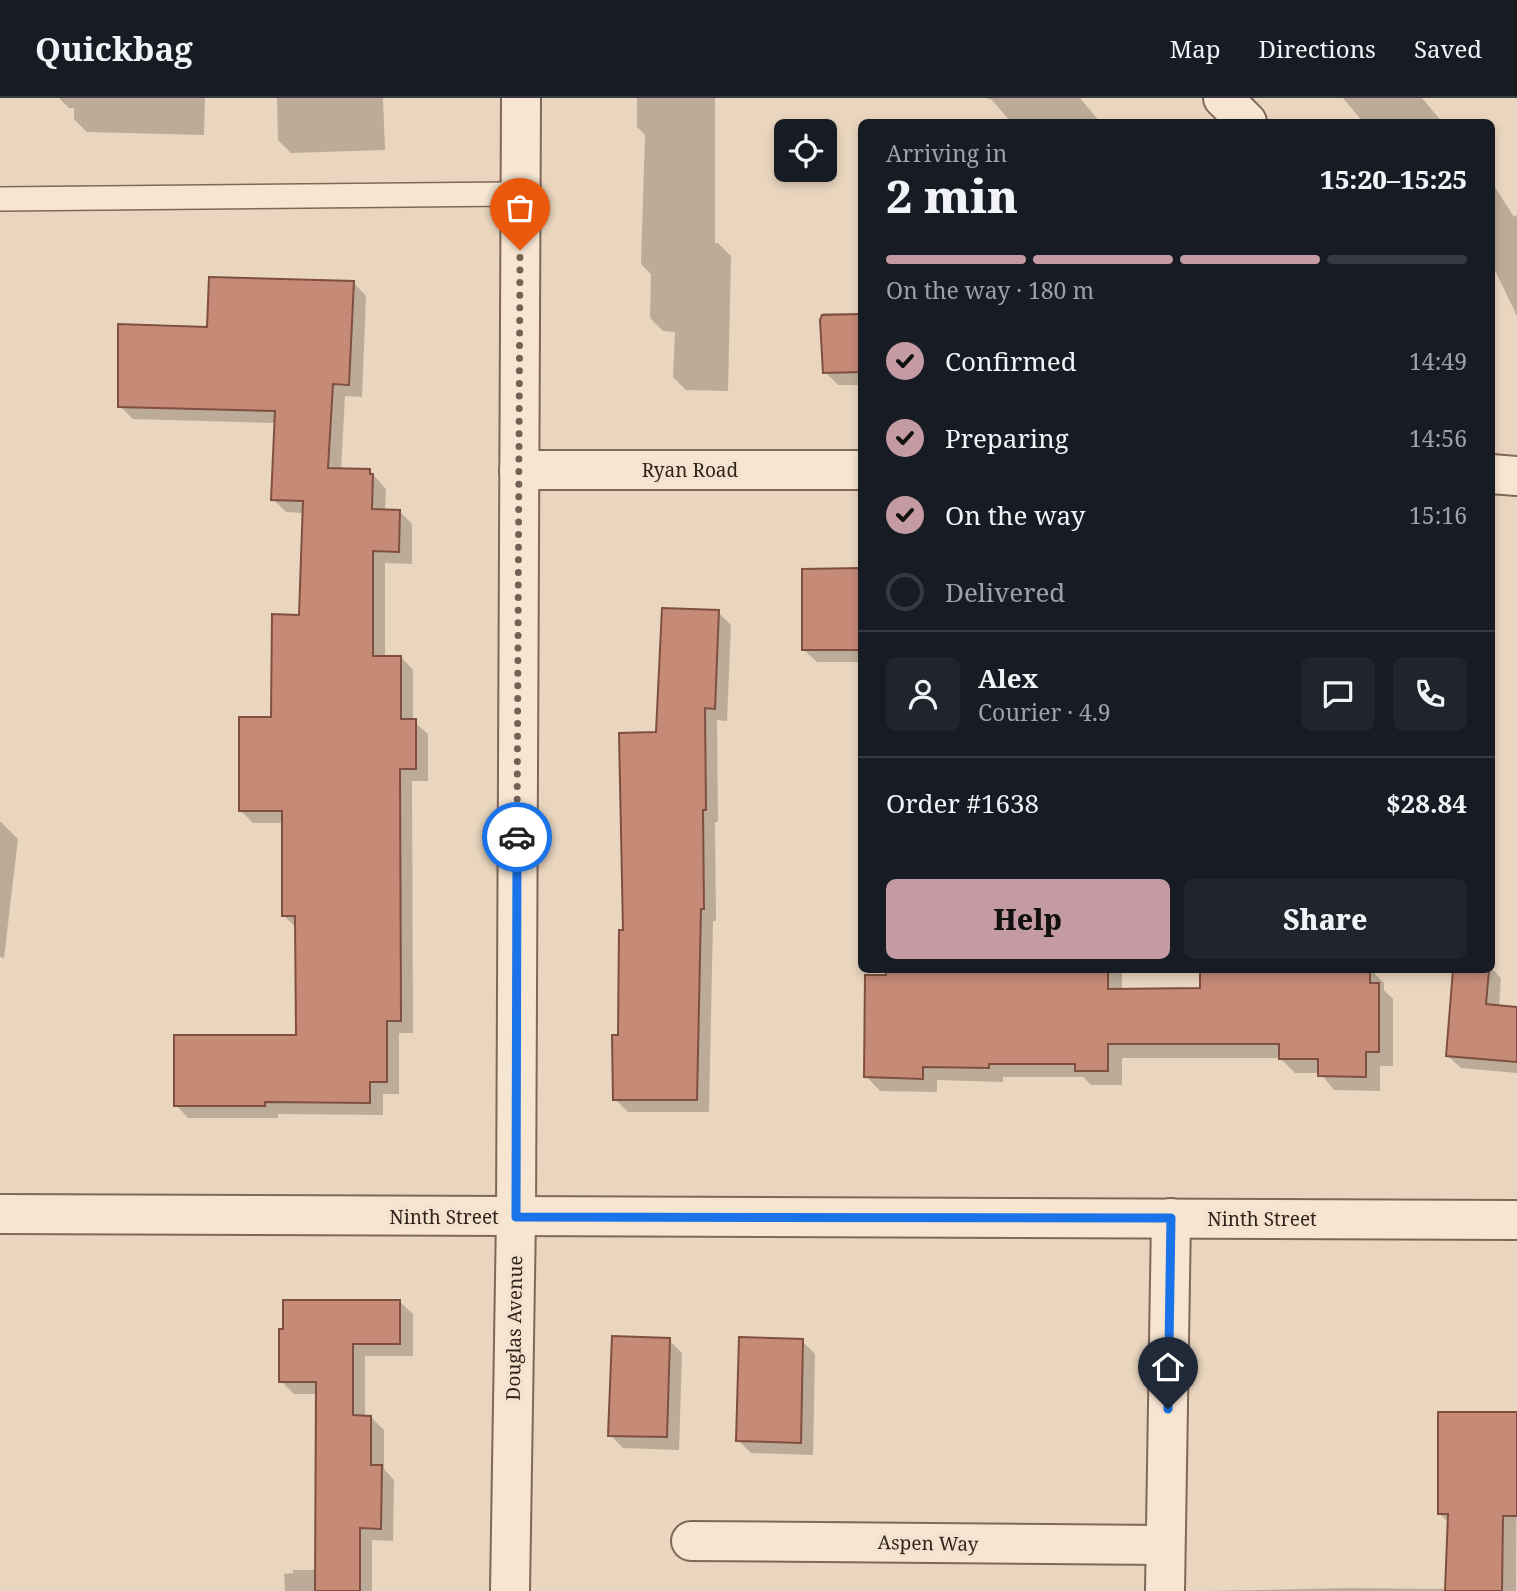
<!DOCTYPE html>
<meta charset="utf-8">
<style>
:root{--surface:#171b24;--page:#20242c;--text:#f1f3f6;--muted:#9ea1a6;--line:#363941;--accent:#c49aa3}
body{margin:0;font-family:"Noto Serif",serif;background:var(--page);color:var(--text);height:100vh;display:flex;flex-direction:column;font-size:26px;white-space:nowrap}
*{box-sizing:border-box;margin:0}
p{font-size:23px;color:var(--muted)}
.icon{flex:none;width:38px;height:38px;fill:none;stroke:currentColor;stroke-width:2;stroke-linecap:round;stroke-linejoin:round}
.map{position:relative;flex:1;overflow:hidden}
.sheet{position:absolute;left:858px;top:21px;width:637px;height:854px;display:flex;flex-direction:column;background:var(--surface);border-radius:10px;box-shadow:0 4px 10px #0003}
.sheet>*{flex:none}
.buttons{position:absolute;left:774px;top:21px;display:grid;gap:14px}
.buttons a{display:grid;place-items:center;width:63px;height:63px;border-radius:10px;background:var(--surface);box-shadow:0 4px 10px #0003;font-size:35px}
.pin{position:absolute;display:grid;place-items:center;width:60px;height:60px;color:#fff;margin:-72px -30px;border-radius:50% 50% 50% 0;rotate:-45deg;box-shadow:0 0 7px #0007}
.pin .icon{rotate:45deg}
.courier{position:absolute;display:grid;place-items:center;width:70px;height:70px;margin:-35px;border:5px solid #1a73e8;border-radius:50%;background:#fff;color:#222;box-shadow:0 2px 9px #0007}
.summary em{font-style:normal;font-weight:800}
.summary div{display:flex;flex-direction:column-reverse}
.summary{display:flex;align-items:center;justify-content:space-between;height:119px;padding:0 28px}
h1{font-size:46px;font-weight:800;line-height:52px}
.bar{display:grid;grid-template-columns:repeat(4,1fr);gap:10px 7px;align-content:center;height:84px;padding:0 28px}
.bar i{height:9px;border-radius:5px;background:var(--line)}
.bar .current{background:var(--accent)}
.bar p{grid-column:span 4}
.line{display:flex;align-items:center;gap:18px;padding:0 28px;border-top:2px solid var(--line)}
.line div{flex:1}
.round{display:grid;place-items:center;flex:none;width:74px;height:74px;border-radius:10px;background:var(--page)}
ol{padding:0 28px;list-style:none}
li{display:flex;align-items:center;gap:21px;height:77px}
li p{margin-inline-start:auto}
li .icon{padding:7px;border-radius:50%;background:var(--accent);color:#111;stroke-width:4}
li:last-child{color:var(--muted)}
li i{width:38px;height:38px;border:4px solid var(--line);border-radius:50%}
.primary-button{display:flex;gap:14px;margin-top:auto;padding:14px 28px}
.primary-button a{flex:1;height:80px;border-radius:10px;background:var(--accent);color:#111;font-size:28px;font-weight:800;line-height:80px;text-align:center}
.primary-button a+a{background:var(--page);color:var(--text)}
header{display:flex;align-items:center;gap:42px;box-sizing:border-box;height:98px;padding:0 35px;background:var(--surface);border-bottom:2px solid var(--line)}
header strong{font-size:33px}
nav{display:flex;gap:38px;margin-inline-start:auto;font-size:24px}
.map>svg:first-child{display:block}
.shadow{fill:#0003}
.building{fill:#c68b77;stroke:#7f4f40;stroke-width:2}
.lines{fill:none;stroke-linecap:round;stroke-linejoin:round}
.lane-casing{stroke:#816759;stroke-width:26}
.street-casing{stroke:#816759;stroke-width:42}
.lane{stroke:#f6e5d1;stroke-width:23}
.street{stroke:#f6e5d1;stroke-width:38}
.done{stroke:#726255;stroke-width:7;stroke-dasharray:0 12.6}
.route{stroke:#1a73e8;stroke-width:9}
.labels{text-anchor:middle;stroke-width:7;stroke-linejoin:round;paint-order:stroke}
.street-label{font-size:19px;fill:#32231c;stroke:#f2e2ce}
</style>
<header>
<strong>Quickbag</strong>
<nav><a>Map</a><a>Directions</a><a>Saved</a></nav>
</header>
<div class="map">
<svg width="1517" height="1493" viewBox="0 0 1517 1493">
<rect width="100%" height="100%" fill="#ead6bf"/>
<!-- shadow -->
<g class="shadow">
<polygon points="59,0 205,0 204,37 87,34 74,21 74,10 69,10"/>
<polygon points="277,0 383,0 385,52 291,55 278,42"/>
<polygon points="637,0 715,0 715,145 718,145 731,158 728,293 686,292 673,279 675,234 663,233 650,220 651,176 641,166 645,37 637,29"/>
<polygon points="987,0 1080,0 1100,24 1011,24 991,1 990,2"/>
<polygon points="1343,0 1422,0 1442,24 1363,24"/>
<polygon points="1491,83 1514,119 1517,117 1517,218 1491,164"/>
<polygon points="354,185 366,198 362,299 345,298 341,372 370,373 386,391 385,413 400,414 412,426 412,466 385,465 385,559 401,559 413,572 413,623 428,636 428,683 412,683 413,935 399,935 399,996 383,996 383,1017 278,1016 278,1020 188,1020 176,1007 298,939 297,830 284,818 284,725 253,725 240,712 272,621 301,519 304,415 286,414 273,401 276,325 133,321 120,308 209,231"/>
<polygon points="823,215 861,215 861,287 838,287 825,274"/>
<polygon points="861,473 861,564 817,564 804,552"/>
<polygon points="718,514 731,527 727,623 717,622 718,724 715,724 716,823 713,823 709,1014 628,1014 615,1001 625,834 658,636"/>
<polygon points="0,723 18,741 4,860 0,859"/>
<polygon points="1491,870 1501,880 1499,909 1517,910 1517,975 1461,970 1448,958 1455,872"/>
<polygon points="888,872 1122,872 1122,893 1201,892 1272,876 1272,872 1371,872 1384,885 1384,892 1393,901 1393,968 1380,968 1380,993 1334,992 1320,975 1295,975 1280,960 1122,960 1122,987 1091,987 1083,979 1003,979 1003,984 937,982 937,994 880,993 866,978"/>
<polygon points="400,1204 413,1216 413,1258 365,1258 365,1319 371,1319 384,1332 384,1371 394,1382 393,1443 372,1442 372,1493 285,1493 284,1476 293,1475 293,1472 317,1472 318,1296 294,1296 281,1283"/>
<polygon points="669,1242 682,1255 679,1352 623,1350 610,1337"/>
<polygon points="802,1243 815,1256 813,1357 751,1355 738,1342"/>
<polygon points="1517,1316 1516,1493 1212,1493 1348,1490 1447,1491 1449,1425 1439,1415"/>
</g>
<!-- building -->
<g class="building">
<polygon points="209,179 354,183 349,287 333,286 328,370 370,371 370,376 373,376 372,411 400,412 399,454 373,453 373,558 401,558 401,621 416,621 416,671 400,671 401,923 387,923 387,984 370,984 370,1005 265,1004 265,1008 174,1008 174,937 296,937 295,818 282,818 282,713 239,713 239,619 271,619 272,516 299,517 303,403 271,402 275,313 118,309 118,226 207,229"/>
<polygon points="861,216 861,274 823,275 820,222 822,217"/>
<polygon points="861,470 861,552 802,552 802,471"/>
<polygon points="662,510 719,512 715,611 705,610 706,712 703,712 704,811 701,811 697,1002 613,1002 612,937 618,937 619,832 623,832 619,635 656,634"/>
<polygon points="886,872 1108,872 1108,891 1200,890 1200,874 1370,872 1370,885 1379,885 1379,954 1366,954 1366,979 1318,978 1318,961 1279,961 1279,946 1108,946 1108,973 1075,973 1075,966 989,966 989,970 923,969 923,981 864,979 865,877 886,877"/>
<polygon points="1453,872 1489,872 1486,906 1517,909 1517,964 1446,958"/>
<polygon points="283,1202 400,1202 400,1246 353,1246 353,1317 371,1318 371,1367 382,1367 381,1431 360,1430 360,1493 315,1493 316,1284 279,1284 279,1231 283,1231"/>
<polygon points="612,1238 670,1240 667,1339 608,1338"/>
<polygon points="739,1239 803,1241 801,1345 736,1343"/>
<polygon points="1438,1314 1517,1314 1517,1418 1503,1418 1502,1493 1445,1493 1448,1416 1438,1416"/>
</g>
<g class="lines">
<!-- lane casing -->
<g class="lane-casing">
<polyline id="lane" points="0,101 520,96"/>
</g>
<!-- street casing -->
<g class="street-casing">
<g id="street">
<polyline points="1223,0 1247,24"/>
<polyline points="519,372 861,372"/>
<polyline points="1491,376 1517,378"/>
<polyline points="0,1116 1517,1122"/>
<polyline points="691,1443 1165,1447"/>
<polyline points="510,1493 516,1119 521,0"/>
<polyline points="1165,1493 1171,1120"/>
</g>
</g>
<!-- lane -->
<use href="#lane" class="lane"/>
<!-- street -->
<use href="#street" class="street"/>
</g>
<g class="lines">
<!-- done -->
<polyline class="done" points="517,739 520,152"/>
<!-- route -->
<polyline class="route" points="517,739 516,1119 1171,1120 1168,1311"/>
</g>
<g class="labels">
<!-- street labels -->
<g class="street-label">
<text x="690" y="379">Ryan Road</text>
<text x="444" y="1126">Ninth Street</text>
<text x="1262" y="1128">Ninth Street</text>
<text transform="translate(514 1230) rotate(-89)" y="7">Douglas Avenue</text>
<text transform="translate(928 1445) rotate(1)" y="7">Aspen Way</text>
</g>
</g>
</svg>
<div class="buttons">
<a><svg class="icon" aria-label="locate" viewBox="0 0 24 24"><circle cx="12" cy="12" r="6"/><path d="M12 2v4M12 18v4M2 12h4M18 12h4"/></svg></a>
</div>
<div class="pin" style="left:520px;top:152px;background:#ea580c"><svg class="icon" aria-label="bag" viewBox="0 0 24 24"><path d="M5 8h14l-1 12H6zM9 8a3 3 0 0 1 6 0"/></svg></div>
<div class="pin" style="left:1168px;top:1311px;background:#1f2937"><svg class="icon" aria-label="home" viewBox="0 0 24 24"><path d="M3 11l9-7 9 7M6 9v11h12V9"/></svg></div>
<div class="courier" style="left:517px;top:739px"><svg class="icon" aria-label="car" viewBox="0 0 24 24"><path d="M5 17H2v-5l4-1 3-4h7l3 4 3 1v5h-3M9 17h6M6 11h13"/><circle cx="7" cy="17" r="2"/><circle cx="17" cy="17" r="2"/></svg></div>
<section class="sheet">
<div class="summary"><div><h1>2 min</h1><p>Arriving in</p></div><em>15:20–15:25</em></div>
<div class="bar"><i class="current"></i><i class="current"></i><i class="current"></i><i></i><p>On the way · 180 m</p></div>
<ol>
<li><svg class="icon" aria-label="check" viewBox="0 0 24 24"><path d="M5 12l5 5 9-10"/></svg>Confirmed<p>14:49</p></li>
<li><svg class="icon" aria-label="check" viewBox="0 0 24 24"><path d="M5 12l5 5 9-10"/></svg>Preparing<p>14:56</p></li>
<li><svg class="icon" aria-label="check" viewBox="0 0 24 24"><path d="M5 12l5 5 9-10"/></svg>On the way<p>15:16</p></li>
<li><i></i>Delivered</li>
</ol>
<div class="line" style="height:126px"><a class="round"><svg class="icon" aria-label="person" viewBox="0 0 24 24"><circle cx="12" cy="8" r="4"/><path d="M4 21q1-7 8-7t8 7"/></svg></a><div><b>Alex</b><p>Courier · 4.9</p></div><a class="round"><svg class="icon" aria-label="chat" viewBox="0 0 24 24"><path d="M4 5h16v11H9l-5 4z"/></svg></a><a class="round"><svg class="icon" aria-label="phone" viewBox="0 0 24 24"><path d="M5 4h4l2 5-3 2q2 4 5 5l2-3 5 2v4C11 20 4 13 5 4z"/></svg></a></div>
<div class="line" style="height:91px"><div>Order #1638</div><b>$28.84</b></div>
<div class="primary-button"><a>Help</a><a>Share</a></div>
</section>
</div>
